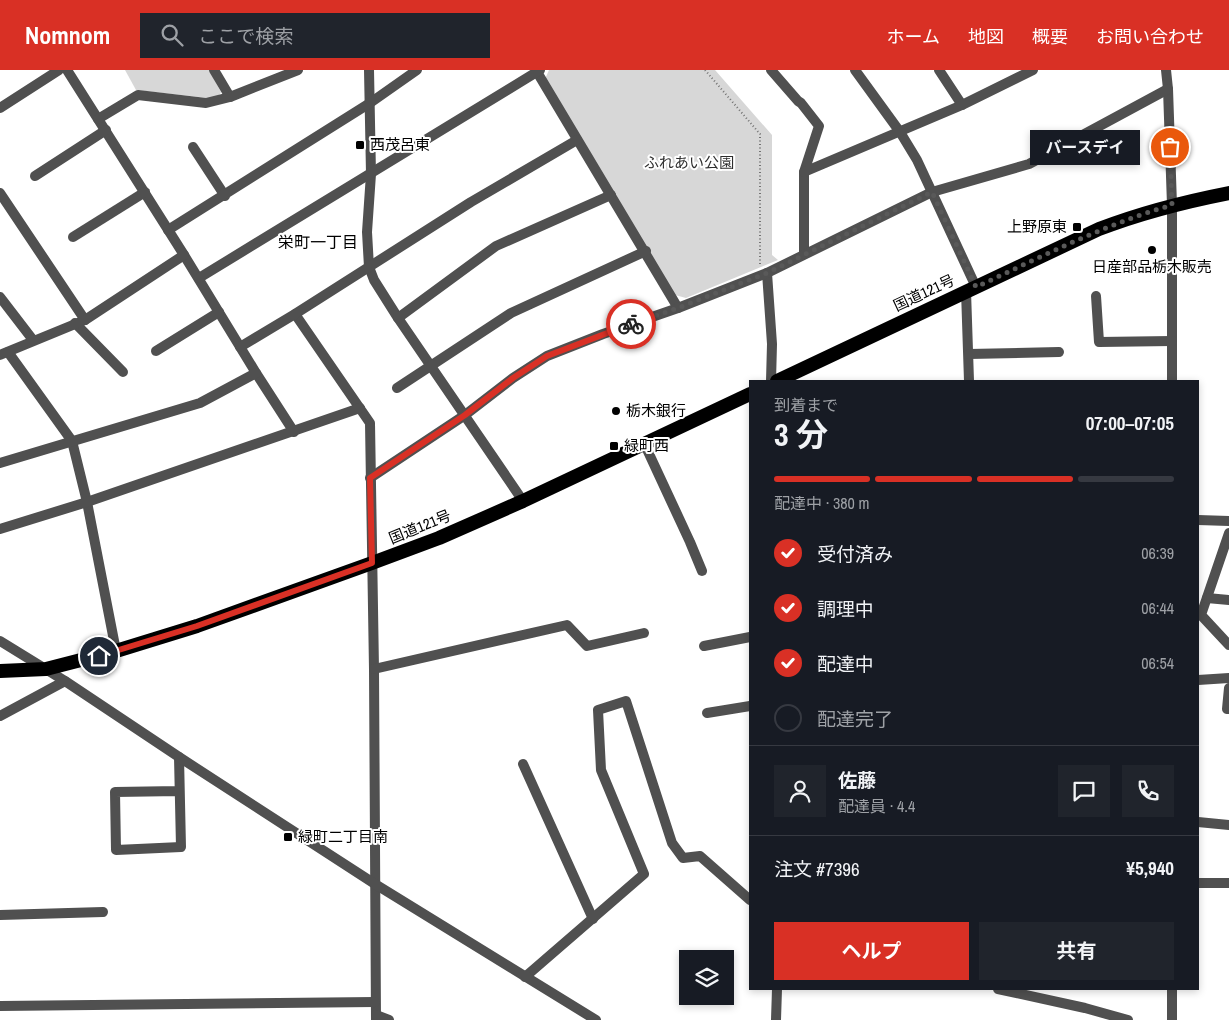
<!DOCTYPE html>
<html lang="ja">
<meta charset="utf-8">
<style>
:root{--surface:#171b24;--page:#20242c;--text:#f1f3f6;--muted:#9ea1a6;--line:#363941;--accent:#d93025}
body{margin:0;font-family:"Archivo Narrow","Noto Sans JP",sans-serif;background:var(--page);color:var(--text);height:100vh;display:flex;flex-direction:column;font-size:19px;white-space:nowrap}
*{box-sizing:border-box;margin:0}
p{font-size:16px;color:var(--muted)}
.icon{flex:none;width:28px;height:28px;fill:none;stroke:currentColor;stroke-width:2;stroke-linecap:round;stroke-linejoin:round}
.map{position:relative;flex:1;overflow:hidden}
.panel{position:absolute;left:749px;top:310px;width:450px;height:610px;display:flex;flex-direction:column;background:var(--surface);border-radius:0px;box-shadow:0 2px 8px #0003}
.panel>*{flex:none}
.fabs{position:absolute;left:679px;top:880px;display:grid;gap:10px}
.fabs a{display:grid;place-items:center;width:55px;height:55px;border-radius:0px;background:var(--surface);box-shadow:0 2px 8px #0003;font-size:25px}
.pin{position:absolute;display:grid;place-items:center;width:42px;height:42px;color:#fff;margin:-21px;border:2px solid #fff;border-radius:50%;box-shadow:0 1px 5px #0007}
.courier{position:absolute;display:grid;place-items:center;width:50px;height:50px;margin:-25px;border:4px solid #d93025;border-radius:50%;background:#fff;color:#222;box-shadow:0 1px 6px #0007}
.bubble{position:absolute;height:35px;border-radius:0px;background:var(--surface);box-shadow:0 2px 8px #0003;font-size:16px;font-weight:700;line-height:35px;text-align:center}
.overview em{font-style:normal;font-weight:700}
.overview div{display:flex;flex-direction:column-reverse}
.overview{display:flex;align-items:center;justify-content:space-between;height:85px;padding:0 25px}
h1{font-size:32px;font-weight:700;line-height:38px}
.bar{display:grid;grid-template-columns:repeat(4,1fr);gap:8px 5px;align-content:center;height:60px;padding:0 25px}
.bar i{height:6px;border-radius:4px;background:var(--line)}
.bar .on{background:var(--accent)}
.bar p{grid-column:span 4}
.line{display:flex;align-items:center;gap:12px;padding:0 25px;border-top:1px solid var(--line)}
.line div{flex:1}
.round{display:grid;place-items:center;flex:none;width:52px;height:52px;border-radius:0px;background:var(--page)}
ol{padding:0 25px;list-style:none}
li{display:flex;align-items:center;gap:15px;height:55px}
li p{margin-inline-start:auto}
li .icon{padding:5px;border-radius:50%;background:var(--accent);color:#fff;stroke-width:4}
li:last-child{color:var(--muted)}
li i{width:28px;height:28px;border:2px solid var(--line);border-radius:50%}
.action{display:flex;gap:10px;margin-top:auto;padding:10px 25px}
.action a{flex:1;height:58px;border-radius:0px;background:var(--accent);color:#fff;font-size:20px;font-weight:700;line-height:58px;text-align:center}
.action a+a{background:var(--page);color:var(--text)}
header{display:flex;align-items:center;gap:30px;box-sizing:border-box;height:70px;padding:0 25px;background:var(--accent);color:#fff}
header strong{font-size:24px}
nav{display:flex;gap:28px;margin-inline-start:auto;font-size:18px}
.search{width:350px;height:45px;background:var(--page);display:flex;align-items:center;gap:12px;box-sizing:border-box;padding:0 18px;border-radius:0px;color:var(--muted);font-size:19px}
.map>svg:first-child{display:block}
.green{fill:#d7d7d7}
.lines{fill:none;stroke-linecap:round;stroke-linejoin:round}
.path{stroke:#727272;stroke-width:2;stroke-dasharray:1 2.5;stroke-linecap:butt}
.minor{stroke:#505050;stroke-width:10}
.tertiary{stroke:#505050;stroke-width:10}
.trunk{stroke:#000;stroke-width:14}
.done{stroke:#595959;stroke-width:5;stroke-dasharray:0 9}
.route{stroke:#d93025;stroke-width:6}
.poi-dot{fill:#000;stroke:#fff;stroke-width:2}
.labels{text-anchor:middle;stroke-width:4;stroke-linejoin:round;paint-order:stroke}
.poi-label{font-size:15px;fill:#000;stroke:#fff;text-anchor:start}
.park-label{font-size:15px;fill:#2e2e2e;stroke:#fff}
.street-label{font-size:15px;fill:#000;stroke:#fff}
.neighbourhood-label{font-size:16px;fill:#000;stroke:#fff}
</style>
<header>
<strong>Nomnom</strong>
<div class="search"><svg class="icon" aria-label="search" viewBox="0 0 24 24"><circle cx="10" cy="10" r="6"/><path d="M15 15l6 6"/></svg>ここで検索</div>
<nav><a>ホーム</a><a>地図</a><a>概要</a><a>お問い合わせ</a></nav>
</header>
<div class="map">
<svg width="1229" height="950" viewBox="0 0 1229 950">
<rect width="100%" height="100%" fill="#fff"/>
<!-- green -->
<g class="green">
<polygon points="125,0 209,0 221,22 217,29 136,20"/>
<polygon points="549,0 715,0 772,65 772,185 778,190 686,228 675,225 545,9"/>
</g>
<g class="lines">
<!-- path -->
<polyline class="path" points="705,0 760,64 760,194"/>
<!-- minor -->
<g class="minor">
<polyline points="67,0 184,185 256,303 294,362"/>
<polyline points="214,0 230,27"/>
<polyline points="369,0 371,104 367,162 369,197 374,210 398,248 523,431"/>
<polyline points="771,0 798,31 801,33 819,56 804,102 804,183"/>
<polyline points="855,0 900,62 917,90 976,217"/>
<polyline points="939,0 962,35"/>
<polyline points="1166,0 1168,19 1172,135 1172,311"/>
<polyline points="537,2 678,238"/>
<polyline points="0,38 59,0"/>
<polyline points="98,49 138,25 206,33 230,27 298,0"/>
<polyline points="193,77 225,126"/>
<polyline points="804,102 962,35 1033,0"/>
<polyline points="35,106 106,60"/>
<polyline points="0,123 85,250"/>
<polyline points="168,160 370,33 417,0"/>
<polyline points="73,167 145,122"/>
<polyline points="767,203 772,274 771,311"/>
<polyline points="199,208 540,0"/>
<polyline points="966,221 969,311"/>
<polyline points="1096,226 1099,272 1172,271"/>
<polyline points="0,227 33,270"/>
<polyline points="295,244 370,353 374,599 376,950"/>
<polyline points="398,248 496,176 611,125"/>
<polyline points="75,253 123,302"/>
<polyline points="240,277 295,244 471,132 577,70"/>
<polyline points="156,281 219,242"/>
<polyline points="8,282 72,371 87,432 116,581"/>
<polyline points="969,284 1059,282"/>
<polyline points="0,285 85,250 184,185"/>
<polyline points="397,318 511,243 646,181"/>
<polyline points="644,373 690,472 702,501"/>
<polyline points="0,393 200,333 256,303"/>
<polyline points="370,408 465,345 513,308 547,286 603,264 678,238 767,203 932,122 1029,94 1168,19"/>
<polyline points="1198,450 1229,451"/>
<polyline points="0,459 87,432 360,338"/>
<polyline points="1229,463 1201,545 1229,575"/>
<polyline points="1207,528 1229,530"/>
<polyline points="704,576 750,567"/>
<polyline points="374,599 567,555 587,576 644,563"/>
<polyline points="1198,610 1229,608"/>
<polyline points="1229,618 1227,639 1229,639"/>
<polyline points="707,643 750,636"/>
<polyline points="0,646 65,611"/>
<polyline points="523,694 593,849"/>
<polyline points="179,721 115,722 116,780 181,777 179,687"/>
<polyline points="1198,752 1229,755"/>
<polyline points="1198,813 1229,813"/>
<polyline points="0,845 103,842"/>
<polyline points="525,907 644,804 601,700 598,640 626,631 672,773 683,788 700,786 750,830"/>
<polyline points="998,919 1085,938 1128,950"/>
<polyline points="1172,919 1172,950"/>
<polyline points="0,936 375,932"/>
<polyline points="376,945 389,950"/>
<polyline points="776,950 777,919"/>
</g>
<!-- tertiary -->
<polyline class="tertiary" points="0,571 65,611 179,687 375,814 596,950"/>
<!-- trunk -->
<g class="trunk">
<path d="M777,311l322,-152c44,-17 84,-27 130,-36"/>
<polyline points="0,601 46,599 116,581 197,556 372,493 439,468 523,431 750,324"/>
</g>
</g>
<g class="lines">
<!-- done -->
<path class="done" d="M631,254l47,-16 89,-35 165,-81 44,95c65,-30 127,-62 196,-82l-2,-58"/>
<!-- route -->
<polyline class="route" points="99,586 197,556 372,493 370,408 465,345 513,308 547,286 631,254"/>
</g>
<!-- markers -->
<g class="poi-dot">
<rect x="355" y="70" width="10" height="10" rx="2.5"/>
<rect x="1072" y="152" width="10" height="10" rx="2.5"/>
<circle cx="1152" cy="180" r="5"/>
<circle cx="616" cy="341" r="5"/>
<rect x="609" y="371" width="10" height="10" rx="2.5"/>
<rect x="283" y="762" width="10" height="10" rx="2.5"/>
</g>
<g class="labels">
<!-- poi labels -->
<g class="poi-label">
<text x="370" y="80">西茂呂東</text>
<text x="1067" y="162" text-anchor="end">上野原東</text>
<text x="1152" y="202" text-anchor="middle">日産部品栃木販売</text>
<text x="626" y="346">栃木銀行</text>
<text x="624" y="381">緑町西</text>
<text x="298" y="772">緑町二丁目南</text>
</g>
<!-- park labels -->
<g class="park-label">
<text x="689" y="98">ふれあい公園</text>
</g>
<!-- street labels -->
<g class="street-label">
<text transform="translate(924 223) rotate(-25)" y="5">国道121号</text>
<text transform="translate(420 457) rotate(-22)" y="5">国道121号</text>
</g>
<!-- neighbourhood labels -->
<g class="neighbourhood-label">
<text x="318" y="178">栄町一丁目</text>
</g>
</g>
</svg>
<div class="fabs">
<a><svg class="icon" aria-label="layers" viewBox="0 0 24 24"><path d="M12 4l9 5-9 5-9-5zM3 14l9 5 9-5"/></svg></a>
</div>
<div class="pin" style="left:1170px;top:77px;background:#ea580c"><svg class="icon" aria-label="bag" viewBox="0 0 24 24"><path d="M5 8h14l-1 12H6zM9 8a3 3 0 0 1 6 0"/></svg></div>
<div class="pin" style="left:99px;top:586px;background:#1f2937"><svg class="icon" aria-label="home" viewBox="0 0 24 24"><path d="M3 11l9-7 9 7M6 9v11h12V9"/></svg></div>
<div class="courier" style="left:631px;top:254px"><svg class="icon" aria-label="bike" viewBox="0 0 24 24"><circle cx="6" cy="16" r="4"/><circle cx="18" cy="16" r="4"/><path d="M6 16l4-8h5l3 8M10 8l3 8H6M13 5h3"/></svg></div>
<div class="bubble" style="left:1030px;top:60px;width:110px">バースデイ</div>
<section class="panel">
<div class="overview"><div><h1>3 分</h1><p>到着まで</p></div><em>07:00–07:05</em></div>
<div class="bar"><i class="on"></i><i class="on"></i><i class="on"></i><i></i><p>配達中 · 380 m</p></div>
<ol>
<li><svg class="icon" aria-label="check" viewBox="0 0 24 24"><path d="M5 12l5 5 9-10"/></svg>受付済み<p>06:39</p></li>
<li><svg class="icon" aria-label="check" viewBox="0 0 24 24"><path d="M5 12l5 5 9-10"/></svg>調理中<p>06:44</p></li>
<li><svg class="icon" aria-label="check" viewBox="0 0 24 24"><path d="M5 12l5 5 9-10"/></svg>配達中<p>06:54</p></li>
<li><i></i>配達完了</li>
</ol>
<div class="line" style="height:90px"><a class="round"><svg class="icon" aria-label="person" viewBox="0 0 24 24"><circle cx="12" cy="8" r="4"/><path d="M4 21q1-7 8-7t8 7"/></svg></a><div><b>佐藤</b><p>配達員 · 4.4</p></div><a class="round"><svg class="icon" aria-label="chat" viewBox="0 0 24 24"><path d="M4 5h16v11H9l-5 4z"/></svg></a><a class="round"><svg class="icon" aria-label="phone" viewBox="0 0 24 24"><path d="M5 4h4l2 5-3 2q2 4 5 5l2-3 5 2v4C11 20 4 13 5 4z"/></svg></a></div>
<div class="line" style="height:65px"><div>注文 #7396</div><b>¥5,940</b></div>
<div class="action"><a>ヘルプ</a><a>共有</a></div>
</section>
</div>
